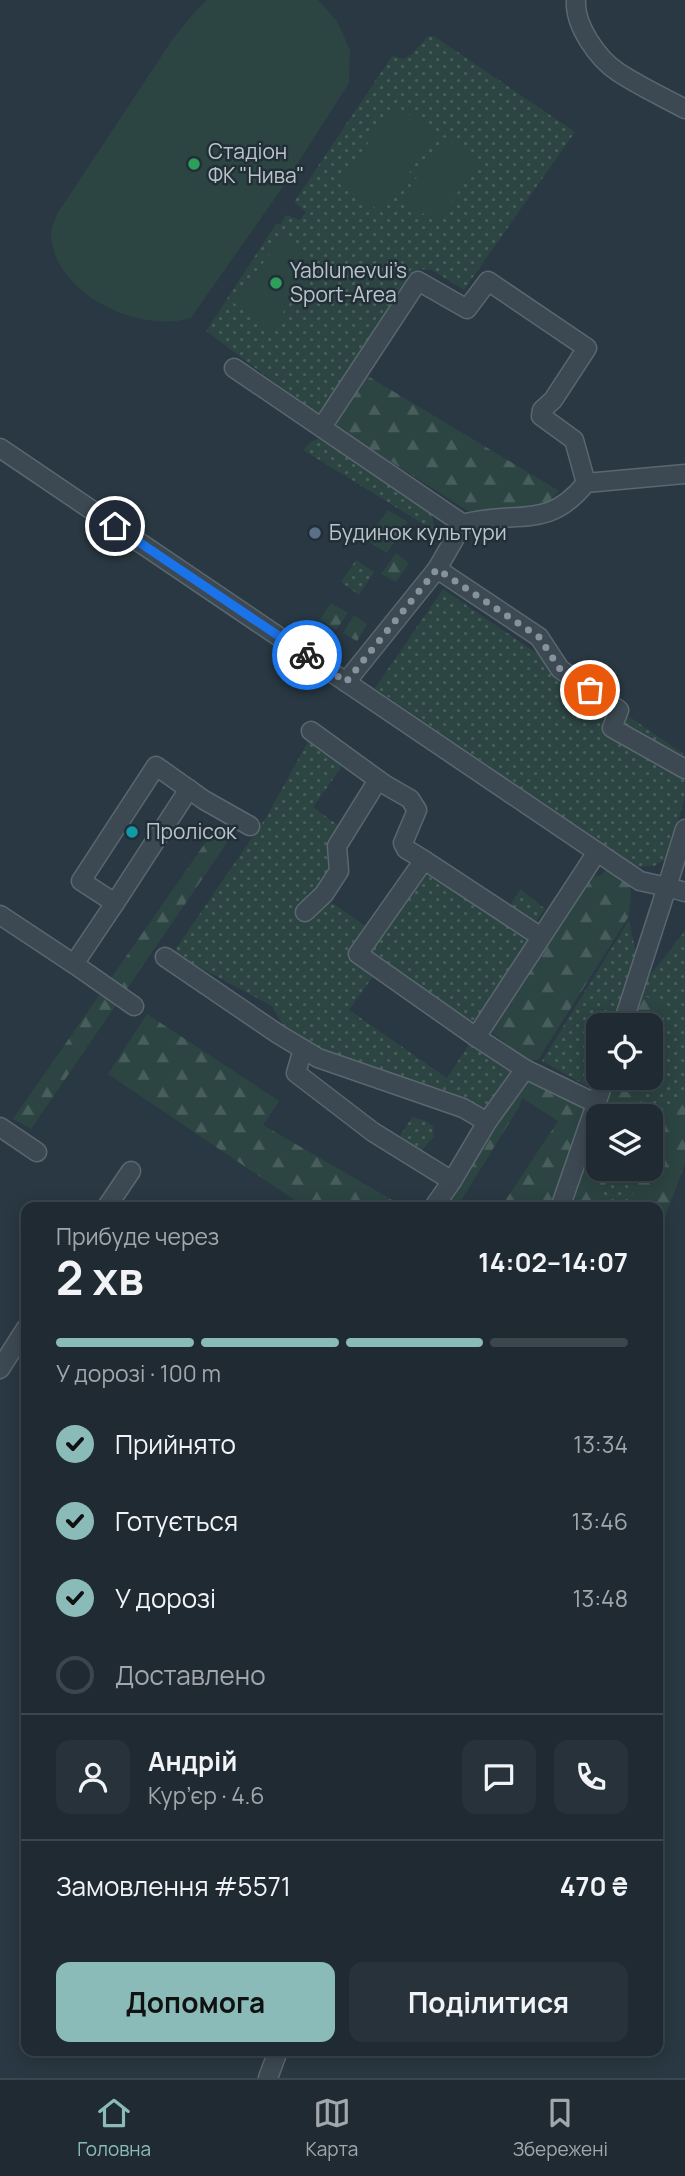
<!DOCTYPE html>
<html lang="uk">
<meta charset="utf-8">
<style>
:root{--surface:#1f2a32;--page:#27323a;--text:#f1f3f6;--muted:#a1a7ac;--line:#3c464d;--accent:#8bbbb9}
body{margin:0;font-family:Manrope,sans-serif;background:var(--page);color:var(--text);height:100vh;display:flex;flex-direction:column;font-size:26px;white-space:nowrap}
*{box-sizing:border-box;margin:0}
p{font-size:23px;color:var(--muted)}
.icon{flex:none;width:38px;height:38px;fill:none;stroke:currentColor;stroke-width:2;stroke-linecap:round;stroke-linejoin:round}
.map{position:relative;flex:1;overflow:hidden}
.panel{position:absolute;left:21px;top:1202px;width:642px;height:854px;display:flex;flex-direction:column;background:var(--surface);border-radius:14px;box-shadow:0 4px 18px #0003,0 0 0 2px var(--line)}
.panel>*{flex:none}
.controls{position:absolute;left:586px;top:1013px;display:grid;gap:14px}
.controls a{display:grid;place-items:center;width:77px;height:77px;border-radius:14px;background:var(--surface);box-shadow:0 4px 18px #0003,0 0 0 2px var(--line);font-size:35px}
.pin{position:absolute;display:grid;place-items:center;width:60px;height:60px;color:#fff;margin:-30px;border:4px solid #fff;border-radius:50%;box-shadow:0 2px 7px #0007}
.courier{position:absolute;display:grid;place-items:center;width:70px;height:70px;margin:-35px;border:5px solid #1a73e8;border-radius:50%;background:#fff;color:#222;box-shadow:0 2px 9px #0007}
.headline em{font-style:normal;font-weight:700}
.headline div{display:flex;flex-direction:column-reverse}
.headline{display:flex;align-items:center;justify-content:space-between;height:119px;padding:0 35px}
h1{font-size:46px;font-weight:700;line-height:52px}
.bar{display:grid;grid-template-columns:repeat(4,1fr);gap:10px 7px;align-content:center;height:84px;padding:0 35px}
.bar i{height:9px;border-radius:5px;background:var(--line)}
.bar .on{background:var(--accent)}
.bar p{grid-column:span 4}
.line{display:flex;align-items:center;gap:18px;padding:0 35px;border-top:2px solid var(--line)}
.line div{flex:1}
.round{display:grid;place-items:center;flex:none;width:74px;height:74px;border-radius:14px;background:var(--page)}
ol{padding:0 35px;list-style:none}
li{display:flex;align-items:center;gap:21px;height:77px}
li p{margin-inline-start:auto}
li .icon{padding:7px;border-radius:50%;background:var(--accent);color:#111;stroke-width:4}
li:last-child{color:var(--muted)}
li i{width:38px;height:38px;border:4px solid var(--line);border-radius:50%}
.cta{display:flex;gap:14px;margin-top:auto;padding:14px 35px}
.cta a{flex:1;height:80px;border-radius:14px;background:var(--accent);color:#111;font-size:28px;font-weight:700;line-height:80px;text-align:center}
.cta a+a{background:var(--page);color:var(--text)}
.menu{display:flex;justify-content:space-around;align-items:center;height:98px;border-top:2px solid var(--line);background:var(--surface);font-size:19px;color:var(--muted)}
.menu a{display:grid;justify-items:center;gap:4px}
.menu .on{color:var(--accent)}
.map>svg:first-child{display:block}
.green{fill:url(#green-dots)}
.forest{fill:url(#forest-firs)}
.pitch{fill:#2c4542}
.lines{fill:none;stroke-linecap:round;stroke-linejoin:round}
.minor-casing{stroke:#5b676f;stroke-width:21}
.minor{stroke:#3d4952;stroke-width:18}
.done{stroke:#87939c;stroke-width:7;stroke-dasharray:0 12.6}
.route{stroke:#1a73e8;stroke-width:9}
.leisure-dot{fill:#2e9e5b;stroke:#222f37;stroke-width:2.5}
.service-dot{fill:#5c6f8a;stroke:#222f37;stroke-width:2.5}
.culture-dot{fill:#0f9aa8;stroke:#222f37;stroke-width:2.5}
.labels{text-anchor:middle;stroke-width:5;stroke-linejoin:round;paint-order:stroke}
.poi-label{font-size:21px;fill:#bac4cc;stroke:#222f37;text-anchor:start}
</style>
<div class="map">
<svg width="685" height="2078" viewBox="0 0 685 2078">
<defs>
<pattern id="green-dots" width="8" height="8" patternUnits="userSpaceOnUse" patternTransform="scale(1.75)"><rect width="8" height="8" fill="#2c4542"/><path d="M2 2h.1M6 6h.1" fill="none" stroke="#485e5c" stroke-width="1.8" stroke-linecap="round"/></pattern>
<pattern id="forest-firs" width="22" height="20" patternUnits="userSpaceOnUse" patternTransform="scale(1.75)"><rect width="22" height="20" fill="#2c4542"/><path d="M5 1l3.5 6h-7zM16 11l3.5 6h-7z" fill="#485e5c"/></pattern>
</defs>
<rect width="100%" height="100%" fill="#293842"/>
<!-- green -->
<g class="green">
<polygon points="434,36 575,132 464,290 432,270 419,269 322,418 206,331 276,224 281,224 286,215 300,220 306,212 294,202 392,56 403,59 412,54 427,37"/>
<polygon points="323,437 430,511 434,524 433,530 303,450 310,442"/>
<polygon points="356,560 374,572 359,595 341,582"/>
<polygon points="443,589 685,755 685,798 666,859 654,866 636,867 375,688"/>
<polygon points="310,738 346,761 313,807 342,828 335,870 319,898 335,905 370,929 350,960 374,975 349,1010 447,1078 469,1044 515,1070 484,1113 293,1043 272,1006 173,953 267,816"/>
<polygon points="424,873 531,939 472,1026 369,952"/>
<polygon points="521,889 545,909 530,930 504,913"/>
<polygon points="629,920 637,958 615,1025 598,1026 598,1078 594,1090 542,1061"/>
<polygon points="685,931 685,1164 662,1224 658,1224 658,1208 575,1207 574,1203 598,1126 598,1169 651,1169 651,1116 601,1116 614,1078 651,1078 651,1026 631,1025 647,979"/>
<polygon points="412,1117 424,1120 433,1126 434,1137 420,1152 409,1147 400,1136"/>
</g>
<!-- forest -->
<g class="forest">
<polygon points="366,375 559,491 540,510 474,515 334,425"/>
<polygon points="388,510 408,522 387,553 366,540"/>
<polygon points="396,553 409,563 396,582 381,574"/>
<polygon points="331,603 348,613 336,630 320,619"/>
<polygon points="354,615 367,624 357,641 343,633"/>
<polygon points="217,826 233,834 31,1129 13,1119"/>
<path d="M609,868c28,17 22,18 20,48l-91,144h-13l-38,-32 102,-153 11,1z"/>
<polygon points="640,994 668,1006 651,1060 651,1026 630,1026"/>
<polygon points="147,1014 279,1101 263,1125 404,1207 305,1207 108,1074"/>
<polygon points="527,1074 590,1105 554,1207 501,1207 558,1121 522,1098 519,1107 457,1207 440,1208"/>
<polygon points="614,1078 644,1078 630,1116 602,1116"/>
<polygon points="685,1091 685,1161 662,1224 658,1226 658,1208 628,1207 640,1169 651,1169 651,1141 671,1104"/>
<polygon points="598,1126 598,1169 611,1169 597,1207 584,1207 574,1203"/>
</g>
<!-- pitch -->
<g class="pitch">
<path d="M207,0h111l19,21 13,29 -1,33 -69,108 -89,127c-52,16 -138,-24 -140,-84 0,-6 4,-14 6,-20l115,-174 21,-26z"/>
<polygon points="394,104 436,132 383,213 340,185"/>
<polygon points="444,137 479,161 437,223 402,199"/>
<polygon points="282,237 317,263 271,330 234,303"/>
</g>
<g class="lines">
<!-- minor casing -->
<g class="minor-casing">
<g id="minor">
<path d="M576,0c-2,25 22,59 42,72 21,14 45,25 67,37"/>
<polyline points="234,368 463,524"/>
<polyline points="322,427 418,281 467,309 488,281 587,348 553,400 542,410 541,416 574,440 586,483"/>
<polyline points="0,448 640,881 667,887 685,829"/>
<path d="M463,524c51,-15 84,8 123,-41l99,-9"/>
<polyline points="437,569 539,637 560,669 619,710 612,728 685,769"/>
<polyline points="346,682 437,569 463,524"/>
<polyline points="311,731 384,784 410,799 417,810 403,843 406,849 424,860"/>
<polyline points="115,903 189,789"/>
<polyline points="305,912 324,894 339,871 337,846 378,780"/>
<polyline points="0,915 74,964"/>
<polyline points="541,937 424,860 358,954 476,1037 597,852"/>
<polyline points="165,957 278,1034 318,1058 463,1108 487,1122 525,1069 597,1104"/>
<polyline points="134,1006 74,964 115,903 81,881 156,766 204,800 250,826"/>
<polyline points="622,1026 667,887 685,892"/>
<polyline points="476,1037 525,1069"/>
<polyline points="303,1049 296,1073 373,1132 452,1181 487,1122"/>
<polyline points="0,1127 37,1152"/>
<polyline points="106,1208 131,1171"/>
<polyline points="433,1208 452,1181"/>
<polyline points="560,1208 605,1078"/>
<polyline points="0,1369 26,1328"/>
<polyline points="268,2078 278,2051"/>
</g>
</g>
<!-- minor -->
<use href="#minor" class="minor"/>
</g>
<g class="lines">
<!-- done -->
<polyline class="done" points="307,655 346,682 437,569 539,637 560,669 590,690"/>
<!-- route -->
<polyline class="route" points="115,526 307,655"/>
</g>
<!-- markers -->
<g class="leisure-dot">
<circle cx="194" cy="164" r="7"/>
<circle cx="276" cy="283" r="7"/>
</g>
<circle class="service-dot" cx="315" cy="533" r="7"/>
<circle class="culture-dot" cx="132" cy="832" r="7"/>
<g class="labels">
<!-- poi labels -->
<g class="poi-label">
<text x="208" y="159">Стадіон<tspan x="208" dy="24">ФК "Нива"</tspan></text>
<text x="290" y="278">Yablunevui’s<tspan x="290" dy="24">Sport-Area</tspan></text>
<text x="329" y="540">Будинок культури</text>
<text x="146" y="839">Пролісок</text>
</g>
</g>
</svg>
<div class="controls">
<a><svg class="icon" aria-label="locate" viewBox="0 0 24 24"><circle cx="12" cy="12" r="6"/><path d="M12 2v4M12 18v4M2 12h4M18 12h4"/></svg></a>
<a><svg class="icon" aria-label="layers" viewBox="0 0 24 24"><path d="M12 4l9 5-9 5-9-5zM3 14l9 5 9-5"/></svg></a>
</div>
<div class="pin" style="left:590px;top:690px;background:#ea580c"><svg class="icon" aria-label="bag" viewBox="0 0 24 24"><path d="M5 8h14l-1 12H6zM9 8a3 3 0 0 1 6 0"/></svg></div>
<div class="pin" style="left:115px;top:526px;background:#1f2937"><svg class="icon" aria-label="home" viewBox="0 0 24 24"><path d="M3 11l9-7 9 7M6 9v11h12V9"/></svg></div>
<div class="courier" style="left:307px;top:655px"><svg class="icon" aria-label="bike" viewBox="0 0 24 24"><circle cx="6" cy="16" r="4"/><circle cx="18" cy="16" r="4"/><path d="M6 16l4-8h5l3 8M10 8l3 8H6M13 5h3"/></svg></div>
<section class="panel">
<div class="headline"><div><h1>2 хв</h1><p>Прибуде через</p></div><em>14:02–14:07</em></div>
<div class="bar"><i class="on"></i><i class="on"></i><i class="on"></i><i></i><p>У дорозі · 100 m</p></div>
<ol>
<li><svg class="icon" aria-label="check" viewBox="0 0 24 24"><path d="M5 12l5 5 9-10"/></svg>Прийнято<p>13:34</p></li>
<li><svg class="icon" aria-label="check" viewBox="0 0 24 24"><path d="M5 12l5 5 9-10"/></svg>Готується<p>13:46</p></li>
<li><svg class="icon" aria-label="check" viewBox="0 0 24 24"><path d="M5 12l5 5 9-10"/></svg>У дорозі<p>13:48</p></li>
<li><i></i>Доставлено</li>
</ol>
<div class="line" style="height:126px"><a class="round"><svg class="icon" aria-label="person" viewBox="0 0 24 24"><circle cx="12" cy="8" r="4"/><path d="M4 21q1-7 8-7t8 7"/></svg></a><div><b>Андрій</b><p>Кур’єр · 4.6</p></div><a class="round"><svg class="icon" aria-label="chat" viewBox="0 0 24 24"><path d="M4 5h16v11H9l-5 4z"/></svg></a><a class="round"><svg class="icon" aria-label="phone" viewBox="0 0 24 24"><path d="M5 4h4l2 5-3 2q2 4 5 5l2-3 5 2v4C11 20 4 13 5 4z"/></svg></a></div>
<div class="line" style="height:91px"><div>Замовлення #5571</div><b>470 ₴</b></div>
<div class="cta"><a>Допомога</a><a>Поділитися</a></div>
</section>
</div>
<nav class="menu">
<a class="on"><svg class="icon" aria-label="home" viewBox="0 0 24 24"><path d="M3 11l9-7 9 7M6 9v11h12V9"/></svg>Головна</a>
<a><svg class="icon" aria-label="map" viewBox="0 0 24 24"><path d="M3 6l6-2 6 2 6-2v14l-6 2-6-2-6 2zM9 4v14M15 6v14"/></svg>Карта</a>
<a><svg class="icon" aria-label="saved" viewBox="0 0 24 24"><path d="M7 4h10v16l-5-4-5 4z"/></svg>Збережені</a>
</nav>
